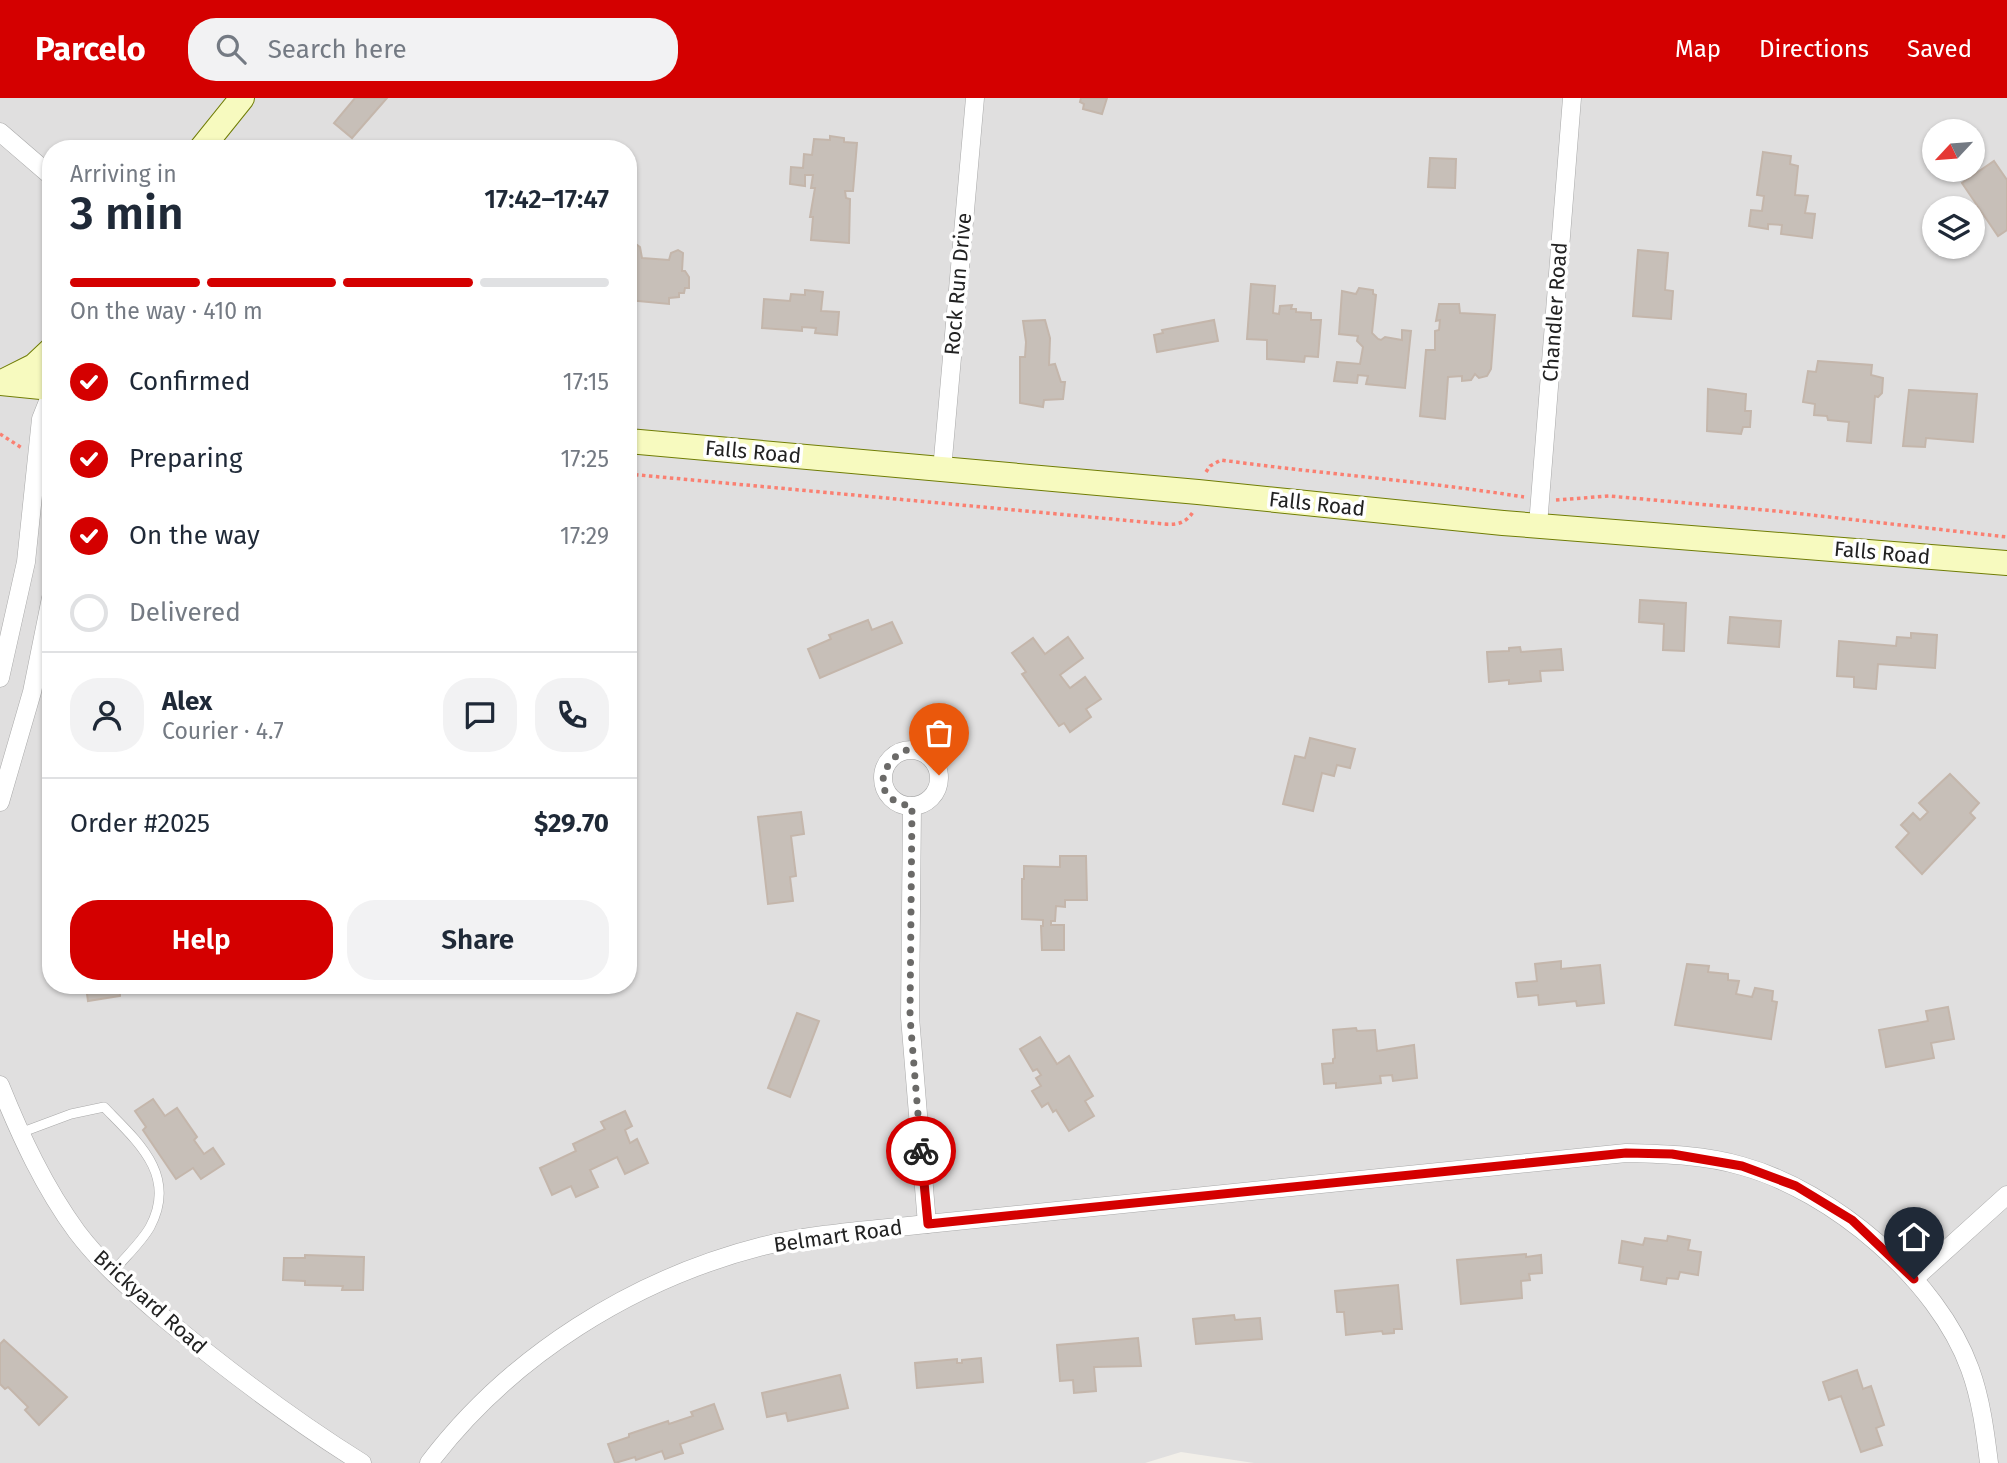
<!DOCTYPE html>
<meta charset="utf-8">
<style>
:root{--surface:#fff;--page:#f2f2f3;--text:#1f2937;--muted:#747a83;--line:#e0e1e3;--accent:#d40000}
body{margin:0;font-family:"Fira Sans",sans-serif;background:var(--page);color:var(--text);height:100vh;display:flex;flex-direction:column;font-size:26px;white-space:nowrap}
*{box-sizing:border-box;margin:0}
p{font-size:23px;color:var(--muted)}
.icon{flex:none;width:38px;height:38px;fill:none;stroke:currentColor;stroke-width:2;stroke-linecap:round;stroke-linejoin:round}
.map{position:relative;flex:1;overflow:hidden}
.side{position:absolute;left:42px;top:42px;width:595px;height:854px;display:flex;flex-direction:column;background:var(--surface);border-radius:28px;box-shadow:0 2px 5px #0004}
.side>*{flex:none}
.needle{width:46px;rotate:244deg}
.fabs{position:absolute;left:1922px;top:21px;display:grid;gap:14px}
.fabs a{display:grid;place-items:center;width:63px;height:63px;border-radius:50%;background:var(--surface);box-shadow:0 2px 5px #0004;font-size:35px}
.pin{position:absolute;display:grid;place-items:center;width:60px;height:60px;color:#fff;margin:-72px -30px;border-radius:50% 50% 50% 0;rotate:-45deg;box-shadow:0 0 7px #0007}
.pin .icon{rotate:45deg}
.courier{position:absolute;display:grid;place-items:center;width:70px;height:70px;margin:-35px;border:5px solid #d40000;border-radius:50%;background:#fff;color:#222;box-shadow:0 2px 9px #0007}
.summary em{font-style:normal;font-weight:600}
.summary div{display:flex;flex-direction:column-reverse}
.summary{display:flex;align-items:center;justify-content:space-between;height:119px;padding:0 28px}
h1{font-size:46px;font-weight:600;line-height:52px}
.bar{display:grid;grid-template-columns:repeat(4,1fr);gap:10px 7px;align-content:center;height:84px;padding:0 28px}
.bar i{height:9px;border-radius:5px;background:var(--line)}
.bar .on{background:var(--accent)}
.bar p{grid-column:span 4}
.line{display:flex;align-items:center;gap:18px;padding:0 28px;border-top:2px solid var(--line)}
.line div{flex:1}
.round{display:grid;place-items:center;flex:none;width:74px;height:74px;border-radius:28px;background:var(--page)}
ol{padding:0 28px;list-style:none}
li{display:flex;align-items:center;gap:21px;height:77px}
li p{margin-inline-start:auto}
li .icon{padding:7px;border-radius:50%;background:var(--accent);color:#fff;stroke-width:4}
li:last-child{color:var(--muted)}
li i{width:38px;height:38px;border:4px solid var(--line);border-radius:50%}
.button{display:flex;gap:14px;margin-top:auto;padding:14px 28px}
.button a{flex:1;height:80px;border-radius:28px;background:var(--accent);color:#fff;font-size:28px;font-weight:600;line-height:80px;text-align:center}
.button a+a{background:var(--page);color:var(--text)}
header{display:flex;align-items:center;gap:42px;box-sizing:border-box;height:98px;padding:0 35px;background:var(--accent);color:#fff}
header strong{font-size:33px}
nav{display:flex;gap:38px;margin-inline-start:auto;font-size:24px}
.search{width:490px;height:63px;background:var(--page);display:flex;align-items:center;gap:18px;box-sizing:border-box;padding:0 24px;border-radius:28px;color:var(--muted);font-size:26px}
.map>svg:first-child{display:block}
.residential{fill:#e0dfdf;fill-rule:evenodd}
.building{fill:#c7bfb8;stroke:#c4b6ab;stroke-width:2}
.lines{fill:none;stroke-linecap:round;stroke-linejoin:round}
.lane-casing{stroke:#a9a9a9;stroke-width:10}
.street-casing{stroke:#a9a9a9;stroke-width:19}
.secondary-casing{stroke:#707d05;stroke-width:26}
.path{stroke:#fa8072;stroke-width:3.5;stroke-dasharray:3.5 3.5;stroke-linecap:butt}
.lane{stroke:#fff;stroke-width:9}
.street{stroke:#fff;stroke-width:18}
.secondary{stroke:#f7fabf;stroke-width:24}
.done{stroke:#6b6a68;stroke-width:7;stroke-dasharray:0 12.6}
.route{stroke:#d40000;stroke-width:9}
.labels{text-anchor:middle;stroke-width:7;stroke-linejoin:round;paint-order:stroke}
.street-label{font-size:21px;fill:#222;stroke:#fff}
</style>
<header>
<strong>Parcelo</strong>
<div class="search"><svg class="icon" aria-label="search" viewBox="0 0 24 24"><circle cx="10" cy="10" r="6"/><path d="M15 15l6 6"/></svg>Search here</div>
<nav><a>Map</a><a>Directions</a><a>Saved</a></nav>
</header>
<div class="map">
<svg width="2007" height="1365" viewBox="0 0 2007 1365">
<rect width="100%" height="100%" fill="#f2efe9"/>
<!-- residential -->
<path class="residential" d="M0,0h2007v1365h-753l-73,-11 -36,11h-1145zM1934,33h38v39h-38zM51,51h577v836h-577zM1934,110h38v39h-38z"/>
<!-- building -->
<g class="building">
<polygon points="355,0 387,0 352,40 334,25"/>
<polygon points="1081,0 1107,0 1102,16 1083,11 1084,6 1080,4"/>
<polygon points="830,38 844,40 844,44 857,45 853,93 845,93 846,100 850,101 849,145 811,142 813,119 810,119 815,90 811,90 813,77 805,77 805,88 790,86 791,69 803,70 804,56 812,57 814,41 830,42"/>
<polygon points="1763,54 1791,58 1790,66 1798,68 1795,97 1808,98 1805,115 1815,116 1812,140 1781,136 1782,127 1768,126 1768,131 1749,128 1751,112 1762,113 1764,98 1757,97"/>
<polygon points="1430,60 1456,61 1455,90 1428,89"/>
<polygon points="1994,63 2007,82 2007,132 1998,138 1962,85"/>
<polygon points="628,144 633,144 640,149 642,160 669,162 671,155 678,152 683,155 682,173 685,173 689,179 689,190 685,190 684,195 679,195 679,199 669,200 669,206 628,202"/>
<polygon points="1638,152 1668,155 1665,192 1673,193 1671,221 1633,218"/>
<polygon points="1251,186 1275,188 1273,215 1279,216 1280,208 1292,207 1291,211 1296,211 1296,214 1311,215 1311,222 1321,222 1318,259 1305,258 1304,264 1267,261 1267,242 1247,241"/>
<polygon points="1359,190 1373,192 1373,196 1376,197 1372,235 1378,241 1381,242 1385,239 1402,242 1402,232 1411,233 1405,290 1366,286 1368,278 1358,277 1357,285 1334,283 1337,264 1360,266 1363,249 1357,243 1358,238 1339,236 1342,193 1356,196"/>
<polygon points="805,192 823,194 821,213 839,214 837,237 815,235 816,230 802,229 802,233 762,230 764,201 790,203 791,196 805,197"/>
<polygon points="1439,206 1459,206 1460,215 1495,217 1491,271 1487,278 1479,280 1475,276 1471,282 1462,283 1462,278 1448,279 1445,321 1420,318 1426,252 1435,252 1435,233 1439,232 1440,222 1436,223"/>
<polygon points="1045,222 1050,240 1049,267 1055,266 1061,284 1065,284 1063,301 1044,302 1043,309 1020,305 1020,259 1025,259 1026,244 1023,223"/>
<polygon points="1214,222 1218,243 1157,254 1154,237 1163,235 1162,232"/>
<polygon points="1818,263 1872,267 1871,277 1883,280 1882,295 1878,299 1875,298 1871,345 1847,343 1849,324 1828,322 1827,318 1814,317 1815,306 1803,304 1808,273 1816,274"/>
<polygon points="1708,291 1746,296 1745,313 1751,313 1750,329 1743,329 1741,336 1707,333"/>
<polygon points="1909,292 1977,296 1973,344 1926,340 1925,349 1903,348"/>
<polygon points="1640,502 1686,505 1684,553 1663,552 1664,526 1639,524"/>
<polygon points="1730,519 1781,523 1779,549 1728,545"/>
<polygon points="868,522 872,532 892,524 902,545 820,580 808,551 831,541 829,537"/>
<polygon points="1911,535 1937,537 1935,570 1878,566 1876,591 1854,589 1854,579 1837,578 1839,543 1896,548 1897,539 1911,540"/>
<polygon points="1068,539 1083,560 1060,577 1070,590 1085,579 1101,601 1086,611 1091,619 1070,634 1064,625 1059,628 1022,576 1026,574 1012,555 1033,540 1045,556"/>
<polygon points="1520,549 1521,554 1561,551 1563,572 1540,573 1541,583 1509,586 1509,582 1489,584 1487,554 1509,553 1509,550"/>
<polygon points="1310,640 1355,651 1350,670 1337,667 1334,678 1322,675 1313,713 1283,706 1295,658 1305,660"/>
<polygon points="1950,676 1979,705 1970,715 1975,720 1922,776 1896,749 1909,735 1901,727 1913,715 1920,722 1928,714 1919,705"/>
<polygon points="801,714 804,736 791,738 796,778 790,779 793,803 768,806 758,719"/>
<polygon points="1060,758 1086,758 1087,802 1065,802 1065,809 1056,808 1055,823 1051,823 1051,827 1064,827 1064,852 1042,852 1041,828 1043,828 1043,822 1022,821 1022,781 1024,781 1024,768 1060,769"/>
<polygon points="1561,863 1561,871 1600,867 1604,905 1577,908 1576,903 1539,907 1538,897 1518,899 1516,885 1537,883 1535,866"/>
<polygon points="1687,866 1709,868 1708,874 1728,876 1728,882 1739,883 1736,896 1752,899 1755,890 1773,893 1772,903 1777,904 1771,941 1675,927"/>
<polygon points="119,887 120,898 88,903 86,889"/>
<polygon points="1948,909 1954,941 1931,945 1934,960 1886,969 1879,932 1928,923 1926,913"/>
<polygon points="797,915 819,923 790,999 768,990"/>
<polygon points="1356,930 1357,933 1375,932 1377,953 1414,947 1417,980 1393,983 1392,977 1380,978 1381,985 1336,990 1336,985 1324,986 1322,966 1333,965 1333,961 1335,960 1333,932"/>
<polygon points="1040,939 1057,966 1069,958 1093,998 1085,1003 1094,1018 1069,1033 1056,1012 1053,1014 1048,1005 1042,1009 1032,993 1041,988 1036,980 1041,977 1037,971 1033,973 1020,951"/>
<polygon points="153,1001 165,1018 177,1010 197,1039 194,1042 204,1056 213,1050 224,1066 201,1081 193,1070 176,1081 143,1032 146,1029 135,1013"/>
<polygon points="625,1013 632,1028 625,1032 630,1045 637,1041 648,1065 625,1076 617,1059 590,1072 598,1089 576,1099 571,1088 552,1097 540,1070 576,1053 573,1046 605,1031 601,1024"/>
<polygon points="1668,1138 1690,1142 1688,1152 1701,1154 1698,1177 1680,1174 1678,1181 1667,1180 1666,1186 1641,1182 1643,1169 1619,1165 1622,1143 1643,1147 1645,1140 1667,1143"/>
<polygon points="1526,1156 1526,1159 1541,1157 1542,1175 1529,1176 1530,1182 1521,1183 1522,1200 1461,1206 1457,1162"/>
<polygon points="305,1157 364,1159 363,1192 342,1192 343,1188 305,1187 305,1183 283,1182 284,1160 305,1160"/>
<polygon points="1398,1187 1402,1231 1394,1231 1394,1235 1383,1236 1382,1233 1346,1237 1344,1214 1337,1214 1335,1193"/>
<polygon points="1234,1217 1235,1222 1260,1220 1262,1241 1196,1246 1193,1221"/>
<polygon points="1138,1240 1141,1268 1094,1269 1096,1293 1074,1295 1073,1282 1060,1283 1057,1247"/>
<polygon points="4,1242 67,1299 39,1327 25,1312 28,1309 8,1289 5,1291 0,1286 0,1246"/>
<polygon points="981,1260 983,1284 917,1290 915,1265 957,1261 957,1265 962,1265 962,1262"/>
<polygon points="1857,1272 1863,1291 1871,1288 1884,1327 1876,1330 1882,1347 1861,1354 1841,1298 1829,1302 1823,1284"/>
<polygon points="840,1277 848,1310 788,1323 786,1315 767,1319 762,1295"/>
<polygon points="714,1306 723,1331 680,1346 683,1355 665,1361 662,1353 636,1362 635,1359 615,1365 608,1346 629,1339 629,1336 668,1323 669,1326 693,1318 691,1314"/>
</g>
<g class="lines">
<!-- lane casing -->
<g class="lane-casing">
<path id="lane" d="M20,1035l51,-19 33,-7c33,34 74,68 46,120 -9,16 -26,31 -38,46"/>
</g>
<!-- street casing -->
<g class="street-casing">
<g id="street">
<polyline points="0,34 51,78"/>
<polyline points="942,372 975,0"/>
<polyline points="1538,427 1572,0"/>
<polyline points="0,580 26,464 41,321 51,296"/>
<circle cx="911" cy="680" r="28"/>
<polyline points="0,704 32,594 51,500"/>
<polyline points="912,708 910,919 927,1126"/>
<path d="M0,987c21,52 44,102 77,147 25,33 56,59 87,86 63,52 129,102 198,145"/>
<polyline points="1914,1181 2007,1097"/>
<path d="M429,1365c81,-107 204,-184 334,-217 54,-13 110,-16 164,-22l699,-71c38,1 79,2 116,13 91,25 196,114 228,203 11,30 15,62 19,94"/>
</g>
</g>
<!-- secondary casing -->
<g class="secondary-casing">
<g id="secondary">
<polyline points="201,51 242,0"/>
<polyline points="0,285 34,268 51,252"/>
<polyline points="1,285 51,290"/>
<polyline points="628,343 1198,394 1503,425 2007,465"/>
</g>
</g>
<!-- path -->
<g class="path">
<polyline points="0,336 22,350"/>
<path d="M1206,374l4,-6 11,-6c101,14 203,21 303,37"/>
<path d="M628,376l537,50c12,1 21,-1 28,-12"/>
<polyline points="1556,402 1609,398 1776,413 2007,439"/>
</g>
<!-- lane -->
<use href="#lane" class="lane"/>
<!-- street -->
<use href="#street" class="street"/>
<!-- secondary -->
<use href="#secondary" class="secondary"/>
</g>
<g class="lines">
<!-- done -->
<path class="done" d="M921,1053l-11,-134 2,-211c-70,-9 6,-101 27,-31"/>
<!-- route -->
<polyline class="route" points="921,1053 928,1126 1626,1055 1672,1056 1742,1068 1796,1088 1852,1122 1914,1181"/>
</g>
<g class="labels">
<!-- street labels -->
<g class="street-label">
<text transform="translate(958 186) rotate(-85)" y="7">Rock Run Drive</text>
<text transform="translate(1555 214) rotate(-86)" y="7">Chandler Road</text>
<text transform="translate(753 354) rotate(5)" y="7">Falls Road</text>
<text transform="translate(1317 406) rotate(6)" y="7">Falls Road</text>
<text transform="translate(1882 455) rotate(5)" y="7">Falls Road</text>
<text transform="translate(838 1138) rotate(-8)" y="7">Belmart Road</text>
<text transform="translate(150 1204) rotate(42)" y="7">Brickyard Road</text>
</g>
</g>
</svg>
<div class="fabs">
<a><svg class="needle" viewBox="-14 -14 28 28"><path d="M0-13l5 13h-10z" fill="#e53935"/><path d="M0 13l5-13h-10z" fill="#747a83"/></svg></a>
<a><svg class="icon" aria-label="layers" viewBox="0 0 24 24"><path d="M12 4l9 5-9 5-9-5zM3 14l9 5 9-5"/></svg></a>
</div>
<div class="pin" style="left:939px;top:677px;background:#ea580c"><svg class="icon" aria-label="bag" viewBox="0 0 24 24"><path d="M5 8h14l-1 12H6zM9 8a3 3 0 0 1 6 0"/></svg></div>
<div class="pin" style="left:1914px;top:1181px;background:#1f2937"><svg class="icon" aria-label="home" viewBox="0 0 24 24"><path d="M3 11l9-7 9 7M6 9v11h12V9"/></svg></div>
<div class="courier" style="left:921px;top:1053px"><svg class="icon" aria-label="bike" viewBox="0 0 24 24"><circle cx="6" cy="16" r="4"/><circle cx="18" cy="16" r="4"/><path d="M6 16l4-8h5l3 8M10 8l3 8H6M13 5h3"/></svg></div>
<section class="side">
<div class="summary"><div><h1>3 min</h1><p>Arriving in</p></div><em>17:42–17:47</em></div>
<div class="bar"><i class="on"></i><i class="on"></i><i class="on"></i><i></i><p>On the way · 410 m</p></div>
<ol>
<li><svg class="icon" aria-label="check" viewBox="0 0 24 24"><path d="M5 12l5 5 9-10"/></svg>Confirmed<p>17:15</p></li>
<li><svg class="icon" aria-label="check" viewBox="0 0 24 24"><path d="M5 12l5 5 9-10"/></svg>Preparing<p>17:25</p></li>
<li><svg class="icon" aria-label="check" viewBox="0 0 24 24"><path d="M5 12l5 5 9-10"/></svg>On the way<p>17:29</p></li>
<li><i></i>Delivered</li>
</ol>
<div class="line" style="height:126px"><a class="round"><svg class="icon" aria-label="person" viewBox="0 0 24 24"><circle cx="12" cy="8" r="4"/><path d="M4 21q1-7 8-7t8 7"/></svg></a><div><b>Alex</b><p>Courier · 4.7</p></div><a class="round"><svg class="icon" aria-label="chat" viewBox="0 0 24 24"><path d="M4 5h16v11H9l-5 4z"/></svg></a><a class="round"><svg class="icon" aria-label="phone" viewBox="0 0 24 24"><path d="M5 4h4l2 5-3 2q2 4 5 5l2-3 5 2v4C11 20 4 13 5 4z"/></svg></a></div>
<div class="line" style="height:91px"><div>Order #2025</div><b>$29.70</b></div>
<div class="button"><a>Help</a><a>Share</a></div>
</section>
</div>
